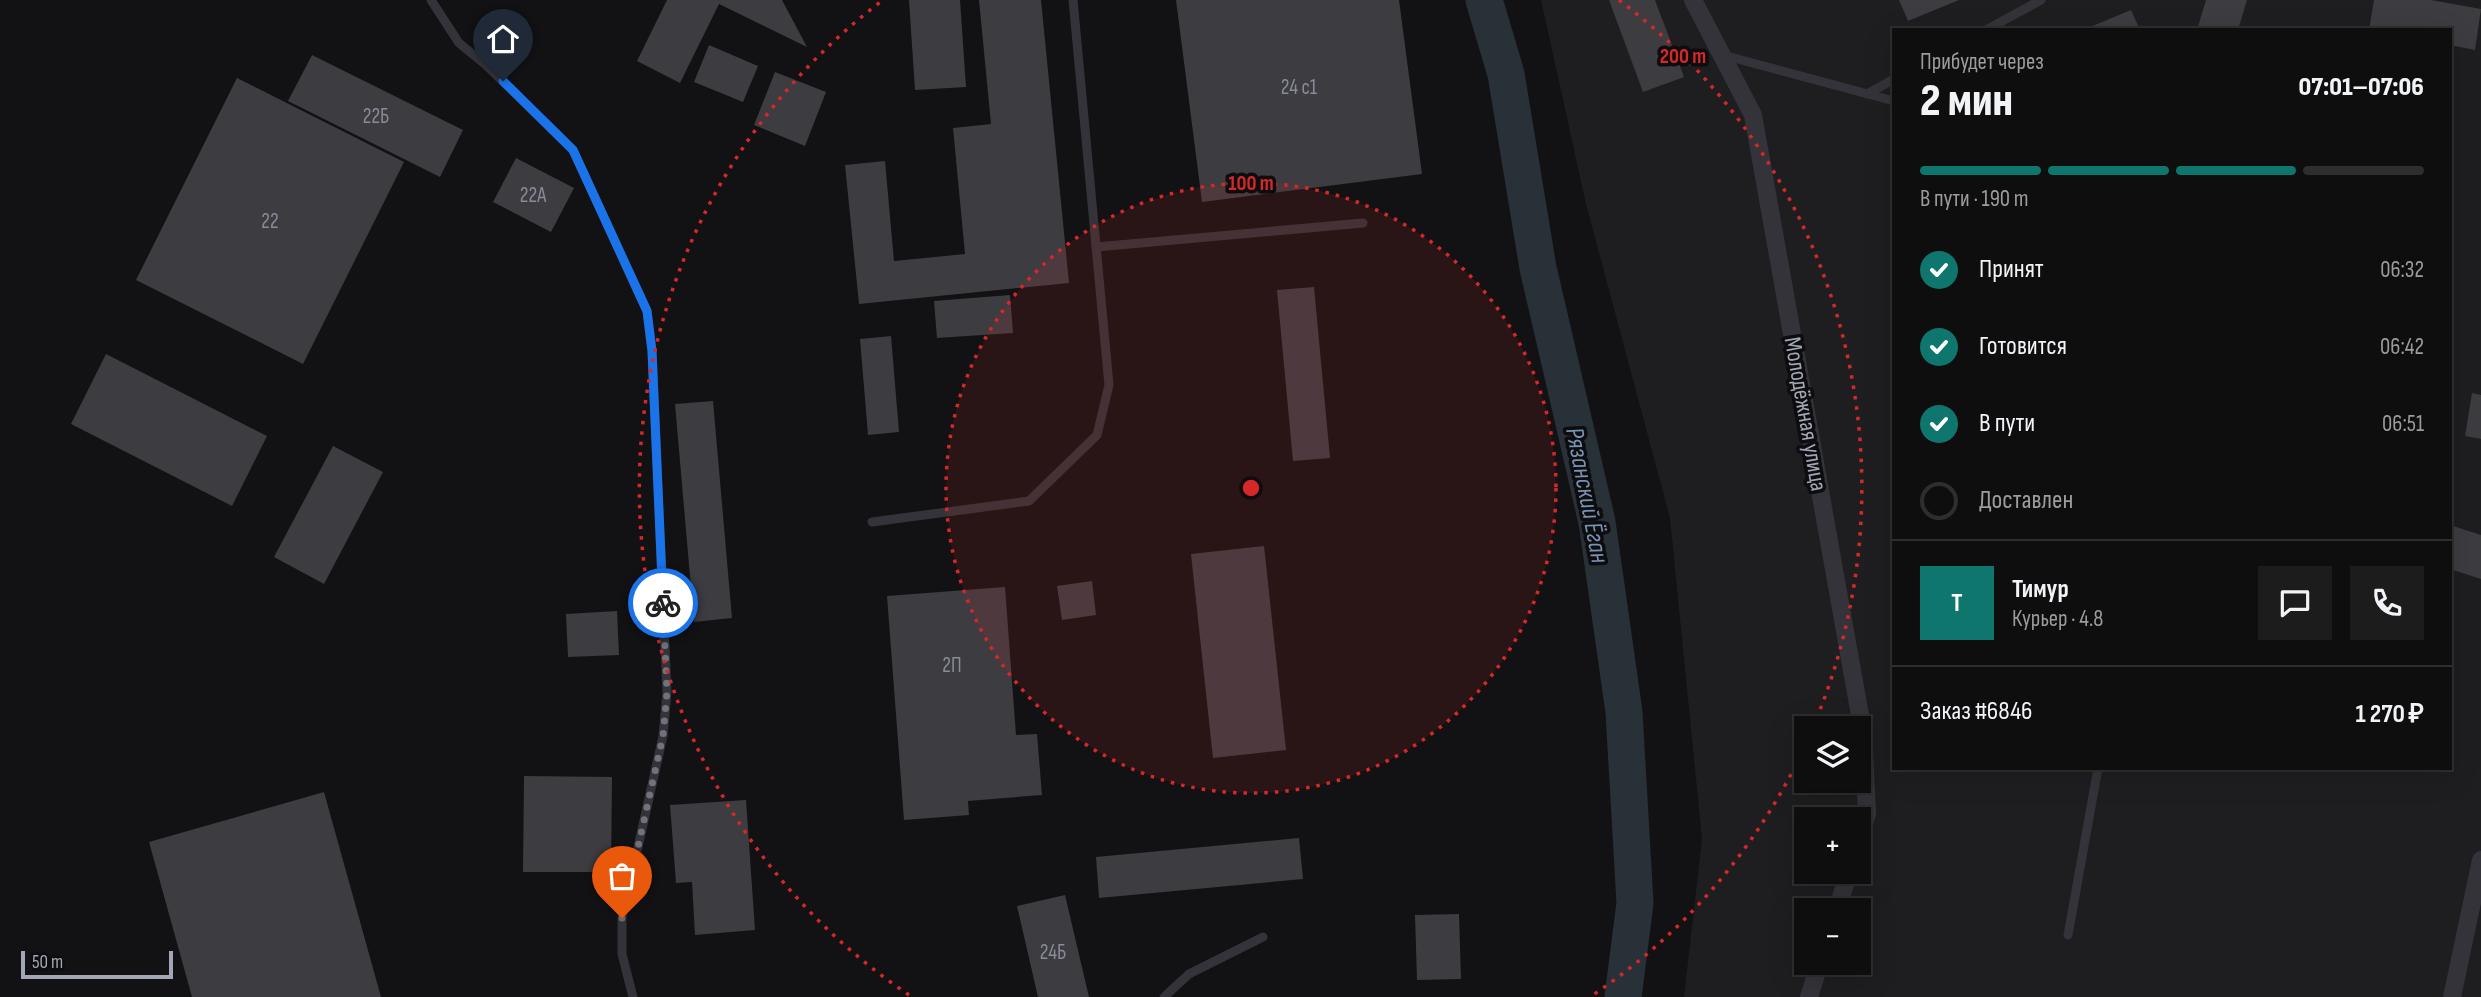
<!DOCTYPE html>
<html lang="ru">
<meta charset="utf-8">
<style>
:root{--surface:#0e0e0f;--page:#1c1c1d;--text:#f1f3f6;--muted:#9b9c9e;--line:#2e2e2f;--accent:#0f766e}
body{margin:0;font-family:"Sofia Sans Condensed",sans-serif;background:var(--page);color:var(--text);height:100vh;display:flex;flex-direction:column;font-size:26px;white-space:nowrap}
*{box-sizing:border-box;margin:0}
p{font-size:23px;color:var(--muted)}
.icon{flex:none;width:38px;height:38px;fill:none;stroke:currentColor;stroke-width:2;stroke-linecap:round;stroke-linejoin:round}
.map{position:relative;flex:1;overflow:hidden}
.details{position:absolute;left:1892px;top:28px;width:560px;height:742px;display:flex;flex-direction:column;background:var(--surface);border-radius:0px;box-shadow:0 7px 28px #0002,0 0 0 2px var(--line)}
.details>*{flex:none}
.buttons{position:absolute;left:1794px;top:716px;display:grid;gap:14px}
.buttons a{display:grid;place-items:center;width:77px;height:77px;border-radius:0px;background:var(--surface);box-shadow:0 7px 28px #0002,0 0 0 2px var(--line);font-size:35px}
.scale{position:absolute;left:21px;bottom:18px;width:152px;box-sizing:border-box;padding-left:7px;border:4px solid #a3a7b5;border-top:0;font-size:19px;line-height:24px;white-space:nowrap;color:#a3a7b5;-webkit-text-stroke:5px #0d0d0f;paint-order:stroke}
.pin{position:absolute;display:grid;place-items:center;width:60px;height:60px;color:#fff;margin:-72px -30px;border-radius:50% 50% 50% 0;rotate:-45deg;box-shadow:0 0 7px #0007}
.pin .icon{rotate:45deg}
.courier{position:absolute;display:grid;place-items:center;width:70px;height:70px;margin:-35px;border:5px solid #1a73e8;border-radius:50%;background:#fff;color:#222;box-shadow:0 2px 9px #0007}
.headline em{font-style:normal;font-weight:800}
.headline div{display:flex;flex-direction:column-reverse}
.headline{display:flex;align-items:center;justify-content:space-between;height:119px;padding:0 28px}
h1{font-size:46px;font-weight:800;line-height:52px}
.bar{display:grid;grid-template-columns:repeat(4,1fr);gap:10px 7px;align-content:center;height:84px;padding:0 28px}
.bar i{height:9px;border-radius:5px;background:var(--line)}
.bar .selected{background:var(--accent)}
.bar p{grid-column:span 4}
.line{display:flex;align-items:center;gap:18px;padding:0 28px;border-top:2px solid var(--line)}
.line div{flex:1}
.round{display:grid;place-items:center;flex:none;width:74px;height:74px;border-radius:0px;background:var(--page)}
ol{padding:0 28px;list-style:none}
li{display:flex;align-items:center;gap:21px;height:77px}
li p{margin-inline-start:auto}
li .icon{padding:7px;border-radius:50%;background:var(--accent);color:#fff;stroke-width:4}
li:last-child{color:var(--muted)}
li i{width:38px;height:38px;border:4px solid var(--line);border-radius:50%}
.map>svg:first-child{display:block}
.built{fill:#1e1e21;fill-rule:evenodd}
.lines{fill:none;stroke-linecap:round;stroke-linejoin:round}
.river{stroke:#283038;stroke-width:37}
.building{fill:#3c3c41}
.lane{stroke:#333339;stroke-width:9}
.street{stroke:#333339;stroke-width:18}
.done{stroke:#70737d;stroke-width:7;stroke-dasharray:0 12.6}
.route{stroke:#1a73e8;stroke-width:9}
.ring{fill:none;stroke:#d62828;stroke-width:3.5;stroke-dasharray:3.5 7}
.labels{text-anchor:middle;stroke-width:7;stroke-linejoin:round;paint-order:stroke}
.number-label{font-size:21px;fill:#898c98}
.street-label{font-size:24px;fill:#a3a7b5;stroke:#0d0d0f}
.water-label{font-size:26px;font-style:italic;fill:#7892b2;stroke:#0d0d0f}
.centre{fill:#d62828;stroke:#0d0d0f;stroke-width:3.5}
.ring-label{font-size:21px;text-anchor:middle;font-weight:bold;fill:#d62828;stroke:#0d0d0f;stroke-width:7;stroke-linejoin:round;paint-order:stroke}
</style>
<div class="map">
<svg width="2481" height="997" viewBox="0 0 2481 997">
<rect width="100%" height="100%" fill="#121214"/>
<!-- built -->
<path class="built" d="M1541,0h940v997h-797l18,-158 -32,-321 -84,-314zM1894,30h556v738h-556zM1806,728h52v52h-52zM1806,819h52v53h-52zM1806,910h52v52h-52z"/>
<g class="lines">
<!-- river -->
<polyline class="river" points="1484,0 1506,74 1538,268 1597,522 1624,712 1635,903 1623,997"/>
</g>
<!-- building -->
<g class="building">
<polygon points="667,0 782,0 807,47 719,4 680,83 637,61"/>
<polygon points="909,0 960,0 966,87 915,90"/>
<polygon points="979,0 1041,0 1069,283 859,304 845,165 885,161 894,261 965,254 953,128 991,124"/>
<polygon points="1176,0 1399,0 1422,174 1202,202"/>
<polygon points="1609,0 1655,0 1684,77 1643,92"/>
<polygon points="1899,0 1959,0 1908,21"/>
<polygon points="2206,0 2247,0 2238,30 2197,30"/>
<polygon points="2374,0 2431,0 2481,9 2475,50 2450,45 2450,30 2369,30"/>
<polygon points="2131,10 2140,30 2083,30"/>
<polygon points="709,45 758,66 743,102 694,82"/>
<polygon points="312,55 463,130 440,177 288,101"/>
<polygon points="775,72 826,92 805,146 754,125"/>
<polygon points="237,78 404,162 303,364 136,280"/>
<polygon points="516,158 574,188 551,232 493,202"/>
<polygon points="1314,287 1330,458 1293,461 1277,290"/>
<polygon points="1010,295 1013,333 937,338 934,301"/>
<polygon points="891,336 899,432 868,435 860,339"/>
<polygon points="106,354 267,436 232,506 71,424"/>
<polygon points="2472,393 2481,395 2481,439 2465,436"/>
<polygon points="713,401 732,618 694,622 675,404"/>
<polygon points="333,446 383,472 324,584 274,557"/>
<polygon points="2450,525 2481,535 2481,579 2450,569"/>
<polygon points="1264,546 1286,750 1213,758 1191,554"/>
<polygon points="1092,581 1096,615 1062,620 1057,586"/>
<polygon points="1005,587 1016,735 1037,734 1042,795 968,801 969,815 904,820 887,596"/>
<polygon points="617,611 619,655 568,657 566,614"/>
<polygon points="524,776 612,777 611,872 523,872"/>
<polygon points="324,792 381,997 192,997 149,842"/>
<polygon points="746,800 755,930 695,935 692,882 676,883 670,805"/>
<polygon points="1299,838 1303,879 1099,898 1096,857"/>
<polygon points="1065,895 1089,997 1038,997 1017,906"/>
<polygon points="1459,914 1461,979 1417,980 1415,915"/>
</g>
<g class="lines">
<!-- lane -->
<g class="lane">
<polyline points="431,0 459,43 486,65 573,150 647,311 652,351 667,692 663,736 622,918 622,954 633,997"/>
<polyline points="1986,30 2041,0"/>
<polyline points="1723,55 1894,101"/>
<polyline points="1867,94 1894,79"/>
<polyline points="1096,247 1363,223"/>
<polyline points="872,522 1029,501 1097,435 1109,385 1073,0"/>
<polyline points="2068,935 2098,768"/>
<polyline points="1164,997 1189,974 1263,937"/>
</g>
<!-- street -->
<g class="street">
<polyline points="1693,0 1753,115 1863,732 1867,814 1858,842"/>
<polyline points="1837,910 1849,872"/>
<polyline points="1809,997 1820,962"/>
<polyline points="2452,997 2481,860"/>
</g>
</g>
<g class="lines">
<!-- done -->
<polyline class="done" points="622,918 663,736 667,692 663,603"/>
<!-- route -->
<polyline class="route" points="503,81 573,150 647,311 652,351 663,603"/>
</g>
<!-- distance rings -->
<circle cx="1251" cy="488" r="305" fill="#d62828" fill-opacity=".12"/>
<g class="ring">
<circle cx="1251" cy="488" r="305"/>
<path d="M1805 746A611 611 0 0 1 1593 995M909 995A611 611 0 0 1 883 0M1619 0A611 611 0 0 1 1813 727"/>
</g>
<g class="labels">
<!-- number labels -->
<g class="number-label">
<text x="1299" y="94">24 с1</text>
<text x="376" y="123">22Б</text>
<text x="533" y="202">22А</text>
<text x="270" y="228">22</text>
<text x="952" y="672">2П</text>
<text x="1053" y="959">24Б</text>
</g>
<!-- street labels -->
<g class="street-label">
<text transform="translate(1806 414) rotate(80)" y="8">Молодёжная улица</text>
</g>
<!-- water labels -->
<g class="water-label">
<text transform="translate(1588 495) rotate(79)" y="9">Рязанский Ёган</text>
</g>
</g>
<circle cx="1251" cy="488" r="10" class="centre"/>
<g class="ring-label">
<text x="1683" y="63">200 m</text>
<text x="1251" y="190">100 m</text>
</g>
</svg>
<div class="buttons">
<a><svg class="icon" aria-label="layers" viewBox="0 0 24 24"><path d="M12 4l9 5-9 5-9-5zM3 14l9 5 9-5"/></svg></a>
<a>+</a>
<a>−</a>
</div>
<div class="scale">50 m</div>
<div class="pin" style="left:622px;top:918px;background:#ea580c"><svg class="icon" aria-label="bag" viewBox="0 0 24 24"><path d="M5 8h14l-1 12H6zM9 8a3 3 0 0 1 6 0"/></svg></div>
<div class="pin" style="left:503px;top:81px;background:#1f2937"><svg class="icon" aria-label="home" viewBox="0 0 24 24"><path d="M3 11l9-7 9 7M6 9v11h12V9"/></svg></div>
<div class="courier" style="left:663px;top:603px"><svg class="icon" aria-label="bike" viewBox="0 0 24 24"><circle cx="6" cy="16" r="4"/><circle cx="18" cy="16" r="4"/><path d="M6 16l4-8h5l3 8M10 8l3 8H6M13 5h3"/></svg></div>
<section class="details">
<div class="headline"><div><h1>2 мин</h1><p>Прибудет через</p></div><em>07:01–07:06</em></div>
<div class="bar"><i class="selected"></i><i class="selected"></i><i class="selected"></i><i></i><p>В пути · 190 m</p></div>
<ol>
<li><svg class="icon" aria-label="check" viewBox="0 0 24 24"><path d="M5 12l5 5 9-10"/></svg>Принят<p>06:32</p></li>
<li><svg class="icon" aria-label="check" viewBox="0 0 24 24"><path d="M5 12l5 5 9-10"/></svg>Готовится<p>06:42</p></li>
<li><svg class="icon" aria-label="check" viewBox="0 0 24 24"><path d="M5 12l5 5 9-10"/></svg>В пути<p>06:51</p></li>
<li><i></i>Доставлен</li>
</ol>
<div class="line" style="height:126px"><b class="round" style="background:var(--accent);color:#fff">Т</b><div><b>Тимур</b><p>Курьер · 4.8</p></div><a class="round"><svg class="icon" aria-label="chat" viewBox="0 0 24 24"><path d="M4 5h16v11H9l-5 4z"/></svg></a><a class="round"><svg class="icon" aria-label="phone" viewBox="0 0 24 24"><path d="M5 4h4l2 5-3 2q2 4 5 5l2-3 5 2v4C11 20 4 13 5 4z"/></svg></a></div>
<div class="line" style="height:91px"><div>Заказ #6846</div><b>1 270 ₽</b></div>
</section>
</div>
